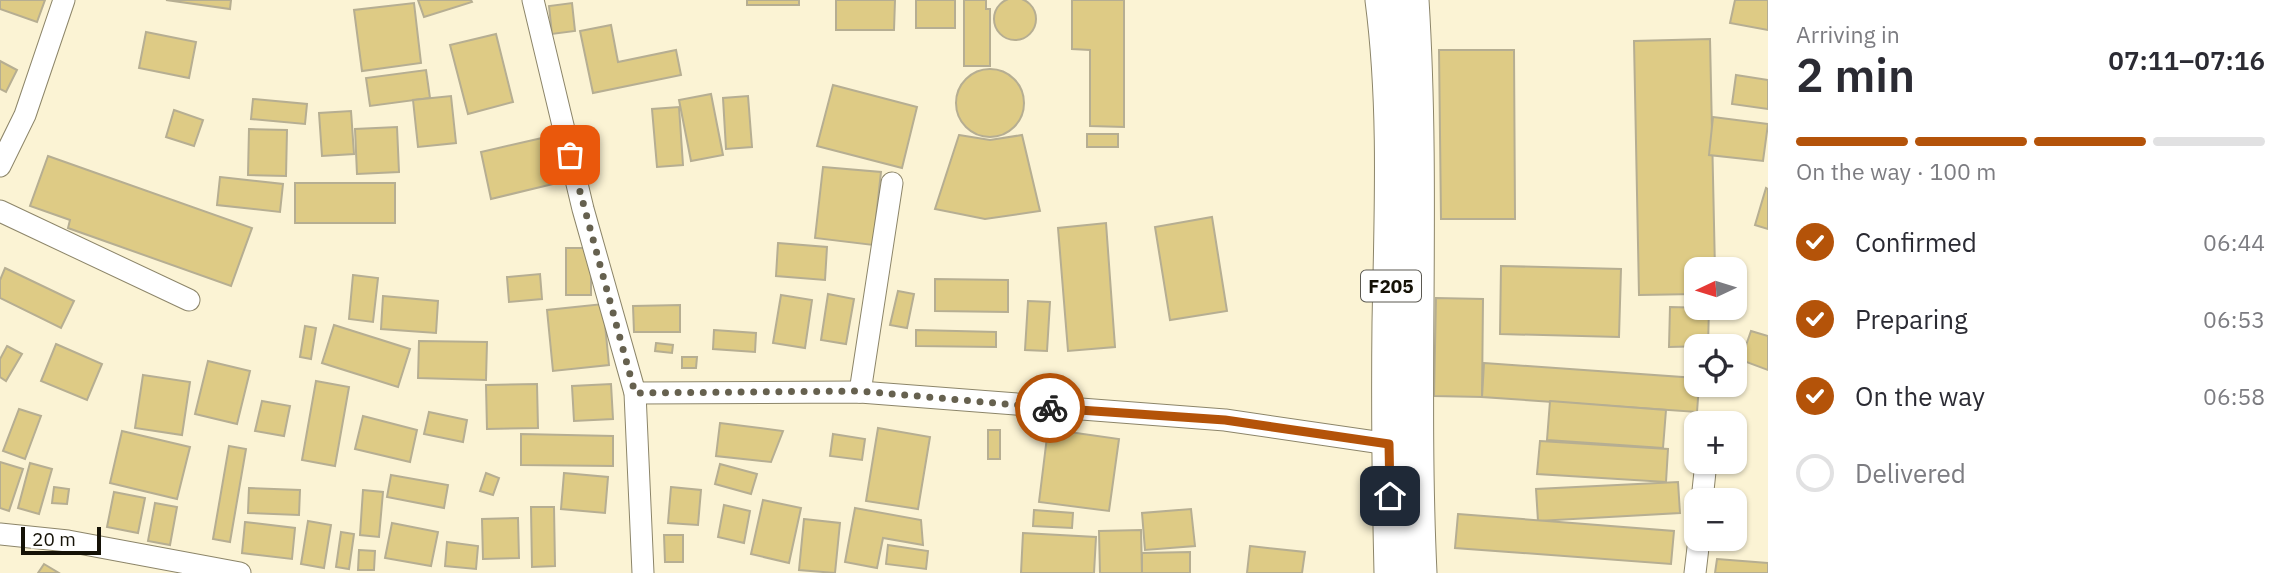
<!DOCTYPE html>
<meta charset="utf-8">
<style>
:root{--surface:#fff;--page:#f2f2f3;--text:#2b2b33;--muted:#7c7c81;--line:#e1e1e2;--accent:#b45309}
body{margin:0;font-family:"IBM Plex Sans",sans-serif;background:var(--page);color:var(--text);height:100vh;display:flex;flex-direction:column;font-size:26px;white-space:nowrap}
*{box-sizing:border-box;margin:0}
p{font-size:23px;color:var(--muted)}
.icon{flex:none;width:38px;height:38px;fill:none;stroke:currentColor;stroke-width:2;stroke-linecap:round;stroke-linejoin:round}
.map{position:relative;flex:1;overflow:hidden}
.drawer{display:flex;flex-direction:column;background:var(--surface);width:525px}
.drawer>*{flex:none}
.needle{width:46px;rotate:266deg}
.controls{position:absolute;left:1684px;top:257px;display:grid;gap:14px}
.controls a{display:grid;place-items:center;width:63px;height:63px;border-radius:14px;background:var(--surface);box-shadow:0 2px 5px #0004;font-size:35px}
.scale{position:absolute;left:21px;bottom:18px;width:80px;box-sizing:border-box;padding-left:7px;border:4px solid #151207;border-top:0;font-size:19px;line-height:24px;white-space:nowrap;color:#151207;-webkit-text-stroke:5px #fff;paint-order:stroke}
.pin{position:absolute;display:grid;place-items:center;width:60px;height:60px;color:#fff;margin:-30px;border-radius:14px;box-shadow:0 4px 10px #0006}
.courier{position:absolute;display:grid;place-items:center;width:70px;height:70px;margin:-35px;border:5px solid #b45309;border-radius:50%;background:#fff;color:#222;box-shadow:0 2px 9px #0007}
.summary em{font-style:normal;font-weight:600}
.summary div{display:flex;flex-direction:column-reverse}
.summary{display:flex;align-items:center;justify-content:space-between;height:119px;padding:0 28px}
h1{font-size:46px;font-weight:600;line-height:52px}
.bar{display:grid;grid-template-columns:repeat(4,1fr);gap:10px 7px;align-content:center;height:84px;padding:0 28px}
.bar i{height:9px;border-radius:5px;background:var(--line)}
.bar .selected{background:var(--accent)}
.bar p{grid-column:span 4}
ol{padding:0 28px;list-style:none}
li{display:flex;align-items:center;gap:21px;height:77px}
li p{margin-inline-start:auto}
li .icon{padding:7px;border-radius:50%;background:var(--accent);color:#fff;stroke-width:4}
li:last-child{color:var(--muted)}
li i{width:38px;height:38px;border:4px solid var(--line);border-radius:50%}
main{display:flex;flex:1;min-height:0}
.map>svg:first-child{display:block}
.building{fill:#decb85;stroke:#b6ae92;stroke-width:2}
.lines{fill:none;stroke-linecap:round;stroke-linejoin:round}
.minor-casing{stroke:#8c8569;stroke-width:23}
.primary-casing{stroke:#8c8569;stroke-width:37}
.minor{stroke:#fff;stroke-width:21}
.primary{stroke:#fff;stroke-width:35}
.done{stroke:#66614f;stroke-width:7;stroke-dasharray:0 12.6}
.route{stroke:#b45309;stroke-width:9}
.labels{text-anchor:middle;stroke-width:5;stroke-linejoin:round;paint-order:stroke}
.shield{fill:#fff;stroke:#5b5951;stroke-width:2}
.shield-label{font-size:19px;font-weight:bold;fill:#151207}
</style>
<main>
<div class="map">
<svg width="1768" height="573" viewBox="0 0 1768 573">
<rect width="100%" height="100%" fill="#fbf3d4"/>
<!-- building -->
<g class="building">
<circle cx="1015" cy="19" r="21"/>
<polygon points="0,0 45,0 37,22 0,9"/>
<polygon points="166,0 231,0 230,9"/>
<polygon points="418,0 471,0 472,2 424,17"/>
<rect x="747" y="0" width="52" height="5"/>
<polygon points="836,0 895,0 894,30 836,30"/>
<rect x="916" y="0" width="39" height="28"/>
<polygon points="964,0 986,0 986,9 990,9 990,66 964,66"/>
<polygon points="1072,0 1124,0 1124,127 1090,126 1090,50 1072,49"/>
<polygon points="1735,0 1768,0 1768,30 1730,23"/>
<polygon points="414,3 421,63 362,71 354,10"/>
<polygon points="572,3 575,31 552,34 549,6"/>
<polygon points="611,25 618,62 676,50 681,75 593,93 580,31"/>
<polygon points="146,32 196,42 189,78 139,68"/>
<polygon points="496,34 513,102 468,114 450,45"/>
<polygon points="1710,39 1715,270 1696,270 1696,294 1639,295 1634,41"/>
<polygon points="1439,50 1514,50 1515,219 1441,219"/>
<polygon points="0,61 17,70 6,92 0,89"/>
<circle cx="990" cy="103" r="34"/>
<polygon points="426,70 430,98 370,106 366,78"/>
<polygon points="1736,75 1768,80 1768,109 1732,104"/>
<polygon points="833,85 917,107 902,168 817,146"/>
<polygon points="711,94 723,155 691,161 679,100"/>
<polygon points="451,96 456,143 418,147 413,100"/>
<polygon points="748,96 752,147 726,149 723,98"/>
<polygon points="253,99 307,104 305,124 251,119"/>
<polygon points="679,107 683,165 657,167 652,109"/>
<polygon points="174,110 203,120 194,146 166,137"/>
<polygon points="351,111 354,154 322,156 319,113"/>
<polygon points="1713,117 1768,124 1763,161 1709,155"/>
<polygon points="397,127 399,172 357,174 355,129"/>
<polygon points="249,129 287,130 286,176 248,175"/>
<rect x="1087" y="134" width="31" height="13"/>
<polygon points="959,135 990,140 1022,135 1040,211 985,219 935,209"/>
<polygon points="542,138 553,184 491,199 481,152"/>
<polygon points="48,156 252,228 231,286 68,228 70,220 30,206"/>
<polygon points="823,167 881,172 873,245 815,238"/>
<polygon points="220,177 283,184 280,212 217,205"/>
<rect x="295" y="183" width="100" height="40"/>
<polygon points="1766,188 1768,189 1768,229 1755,225"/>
<polygon points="1212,217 1227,311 1170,320 1155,227"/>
<polygon points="1106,223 1115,347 1068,351 1058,228"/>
<polygon points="778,243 827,247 825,280 776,276"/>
<rect x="566" y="248" width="25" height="47"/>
<polygon points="1501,266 1621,269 1619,337 1500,334"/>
<polygon points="5,268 74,301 61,328 0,298 0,280"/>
<polygon points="540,274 542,299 509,302 507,277"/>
<polygon points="353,275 378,278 373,322 349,319"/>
<polygon points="935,279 1008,280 1008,312 935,311"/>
<polygon points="898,291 914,294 907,328 890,325"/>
<polygon points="828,294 854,299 846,344 821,340"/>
<polygon points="781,295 812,300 805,348 773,343"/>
<polygon points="383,296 438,301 436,333 381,329"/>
<polygon points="1436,298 1483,299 1482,397 1434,396"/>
<polygon points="1028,301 1050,302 1047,351 1025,350"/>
<polygon points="603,304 609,365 553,371 547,310"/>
<polygon points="680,305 680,332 634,332 633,306"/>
<polygon points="1670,307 1709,308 1708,346 1669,347"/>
<polygon points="334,325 410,349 398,387 322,363"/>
<polygon points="305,326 316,328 311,359 300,357"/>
<polygon points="714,330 756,333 755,352 713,349"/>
<polygon points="916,330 996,332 996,347 916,346"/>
<polygon points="1751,331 1768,336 1768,370 1741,360"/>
<polygon points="419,341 487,342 486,380 418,378"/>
<polygon points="656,343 673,345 672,353 655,351"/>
<polygon points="56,344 102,364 87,400 41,381"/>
<polygon points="7,346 22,354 6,381 0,377 0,359"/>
<polygon points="682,357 697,357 696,368 682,368"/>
<polygon points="208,361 250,371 237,424 195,414"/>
<polygon points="1484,363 1696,378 1696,385 1699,385 1697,412 1482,397"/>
<polygon points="143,375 190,382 182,435 135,428"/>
<polygon points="316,381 349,387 335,466 302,460"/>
<polygon points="537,384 538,428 487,429 486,385"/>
<polygon points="611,384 613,419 574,421 572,386"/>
<polygon points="262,401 290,406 284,436 255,431"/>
<polygon points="1550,401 1666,410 1663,448 1547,440"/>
<polygon points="19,409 41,416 25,459 3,451"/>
<polygon points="429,412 467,420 463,442 424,434"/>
<polygon points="363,416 417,430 410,462 355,449"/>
<polygon points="720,423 783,431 771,462 716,456"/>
<polygon points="878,428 930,437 918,509 866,501"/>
<polygon points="1048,429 1119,439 1109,511 1039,502"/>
<rect x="988" y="430" width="12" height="29"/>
<polygon points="122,431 190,447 177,499 110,483"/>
<polygon points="521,434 613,436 613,466 521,465"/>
<polygon points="833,434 865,439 862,460 830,456"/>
<polygon points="1540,441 1668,449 1666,482 1537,474"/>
<polygon points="229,446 246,449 230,542 213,539"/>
<polygon points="0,462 23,469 9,511 0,508"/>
<polygon points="30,463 52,469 39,514 18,508"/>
<polygon points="720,464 757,474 751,494 715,484"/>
<polygon points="486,473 499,478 493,495 480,491"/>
<polygon points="564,473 608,477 605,513 561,509"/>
<polygon points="391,475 448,485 444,508 387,497"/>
<polygon points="1678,482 1680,513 1538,521 1536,489"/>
<polygon points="54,487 69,489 67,504 52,503"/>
<polygon points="671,487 701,490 698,525 668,523"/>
<polygon points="249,488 300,490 299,515 248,513"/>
<polygon points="363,490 383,492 379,537 360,535"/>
<polygon points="114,492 145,498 138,533 107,527"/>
<polygon points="763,500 801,508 789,563 751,554"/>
<polygon points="155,503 177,507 170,545 148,541"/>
<polygon points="724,505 750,511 744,543 718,537"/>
<polygon points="531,507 554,507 555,566 532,567"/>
<polygon points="855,508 921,520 923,545 883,538 877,568 845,562"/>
<polygon points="1191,509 1195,546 1145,550 1142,513"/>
<polygon points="1034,510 1073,513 1072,528 1033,526"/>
<polygon points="1458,514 1674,531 1671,564 1455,548"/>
<polygon points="518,518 519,558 483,559 482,519"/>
<polygon points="804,519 840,523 835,573 799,570"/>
<polygon points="308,521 331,525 324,568 301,564"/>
<polygon points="245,522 295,528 292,559 242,553"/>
<polygon points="392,523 438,532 431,566 385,558"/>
<polygon points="1141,530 1142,573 1100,573 1099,531"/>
<polygon points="341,532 354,534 349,569 336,567"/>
<polygon points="1023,533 1096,537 1094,573 1021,573"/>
<polygon points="664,535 683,535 683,562 665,562"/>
<polygon points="447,542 478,546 476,569 445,566"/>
<polygon points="888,545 928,551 926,569 886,564"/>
<polygon points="1250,546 1305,552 1302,573 1247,573"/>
<polygon points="359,550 375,551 374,570 358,570"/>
<polygon points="1190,552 1190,573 1142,573 1142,553"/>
<polygon points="1717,559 1768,563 1768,573 1715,573"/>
<polygon points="44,564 59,573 38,573"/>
</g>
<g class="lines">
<!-- minor casing -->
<g class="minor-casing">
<g id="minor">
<polyline points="533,0 583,209 635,393 643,573"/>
<polyline points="0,166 25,115 64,0"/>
<polyline points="0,211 189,300"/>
<polyline points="860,392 892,183"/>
<polyline points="635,393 860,392 1225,420 1389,444"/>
<polyline points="1702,500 1706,462"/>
<polyline points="0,534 68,541 240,573"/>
<polyline points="1695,573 1699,539"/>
</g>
</g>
<!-- primary casing -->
<g class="primary-casing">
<g id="primary">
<path d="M1383,0c14,107 9,216 7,323 -1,84 0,167 2,250"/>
<path d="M1411,0c12,191 -1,382 8,573"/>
</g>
</g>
<!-- minor -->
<use href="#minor" class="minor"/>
<!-- primary -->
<use href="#primary" class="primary"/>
</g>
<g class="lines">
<!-- done -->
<polyline class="done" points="570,155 635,393 860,391 1050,408"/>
<!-- route -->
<polyline class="route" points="1050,408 1225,420 1389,444 1390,496"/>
</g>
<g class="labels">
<!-- shield labels -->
<rect class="shield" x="1361" y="270.5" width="60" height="31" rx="5"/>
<g class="shield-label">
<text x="1391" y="293">F205</text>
</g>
</g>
</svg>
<div class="controls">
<a><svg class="needle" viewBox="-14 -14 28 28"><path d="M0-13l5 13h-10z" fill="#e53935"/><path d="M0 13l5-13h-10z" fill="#7c7c81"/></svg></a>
<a><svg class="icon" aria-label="locate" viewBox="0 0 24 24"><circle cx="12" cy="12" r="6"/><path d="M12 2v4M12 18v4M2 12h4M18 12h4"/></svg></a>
<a>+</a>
<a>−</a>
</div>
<div class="scale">20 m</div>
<div class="pin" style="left:570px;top:155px;background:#ea580c"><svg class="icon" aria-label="bag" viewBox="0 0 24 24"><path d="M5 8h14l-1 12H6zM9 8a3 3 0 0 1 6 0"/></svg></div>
<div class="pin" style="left:1390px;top:496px;background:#1f2937"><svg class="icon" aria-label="home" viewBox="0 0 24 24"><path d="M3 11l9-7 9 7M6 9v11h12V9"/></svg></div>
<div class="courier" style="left:1050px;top:408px"><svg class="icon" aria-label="bike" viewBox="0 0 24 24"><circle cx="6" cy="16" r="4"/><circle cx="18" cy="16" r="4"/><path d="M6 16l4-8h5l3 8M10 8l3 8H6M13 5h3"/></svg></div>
</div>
<section class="drawer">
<div class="summary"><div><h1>2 min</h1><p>Arriving in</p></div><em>07:11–07:16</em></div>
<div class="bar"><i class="selected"></i><i class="selected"></i><i class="selected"></i><i></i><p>On the way · 100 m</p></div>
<ol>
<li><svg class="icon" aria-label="check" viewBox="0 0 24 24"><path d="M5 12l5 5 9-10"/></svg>Confirmed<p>06:44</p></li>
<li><svg class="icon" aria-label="check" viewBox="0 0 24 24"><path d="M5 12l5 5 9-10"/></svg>Preparing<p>06:53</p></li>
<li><svg class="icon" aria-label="check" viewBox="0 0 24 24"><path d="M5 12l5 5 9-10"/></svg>On the way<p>06:58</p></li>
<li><i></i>Delivered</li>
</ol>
</section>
</main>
